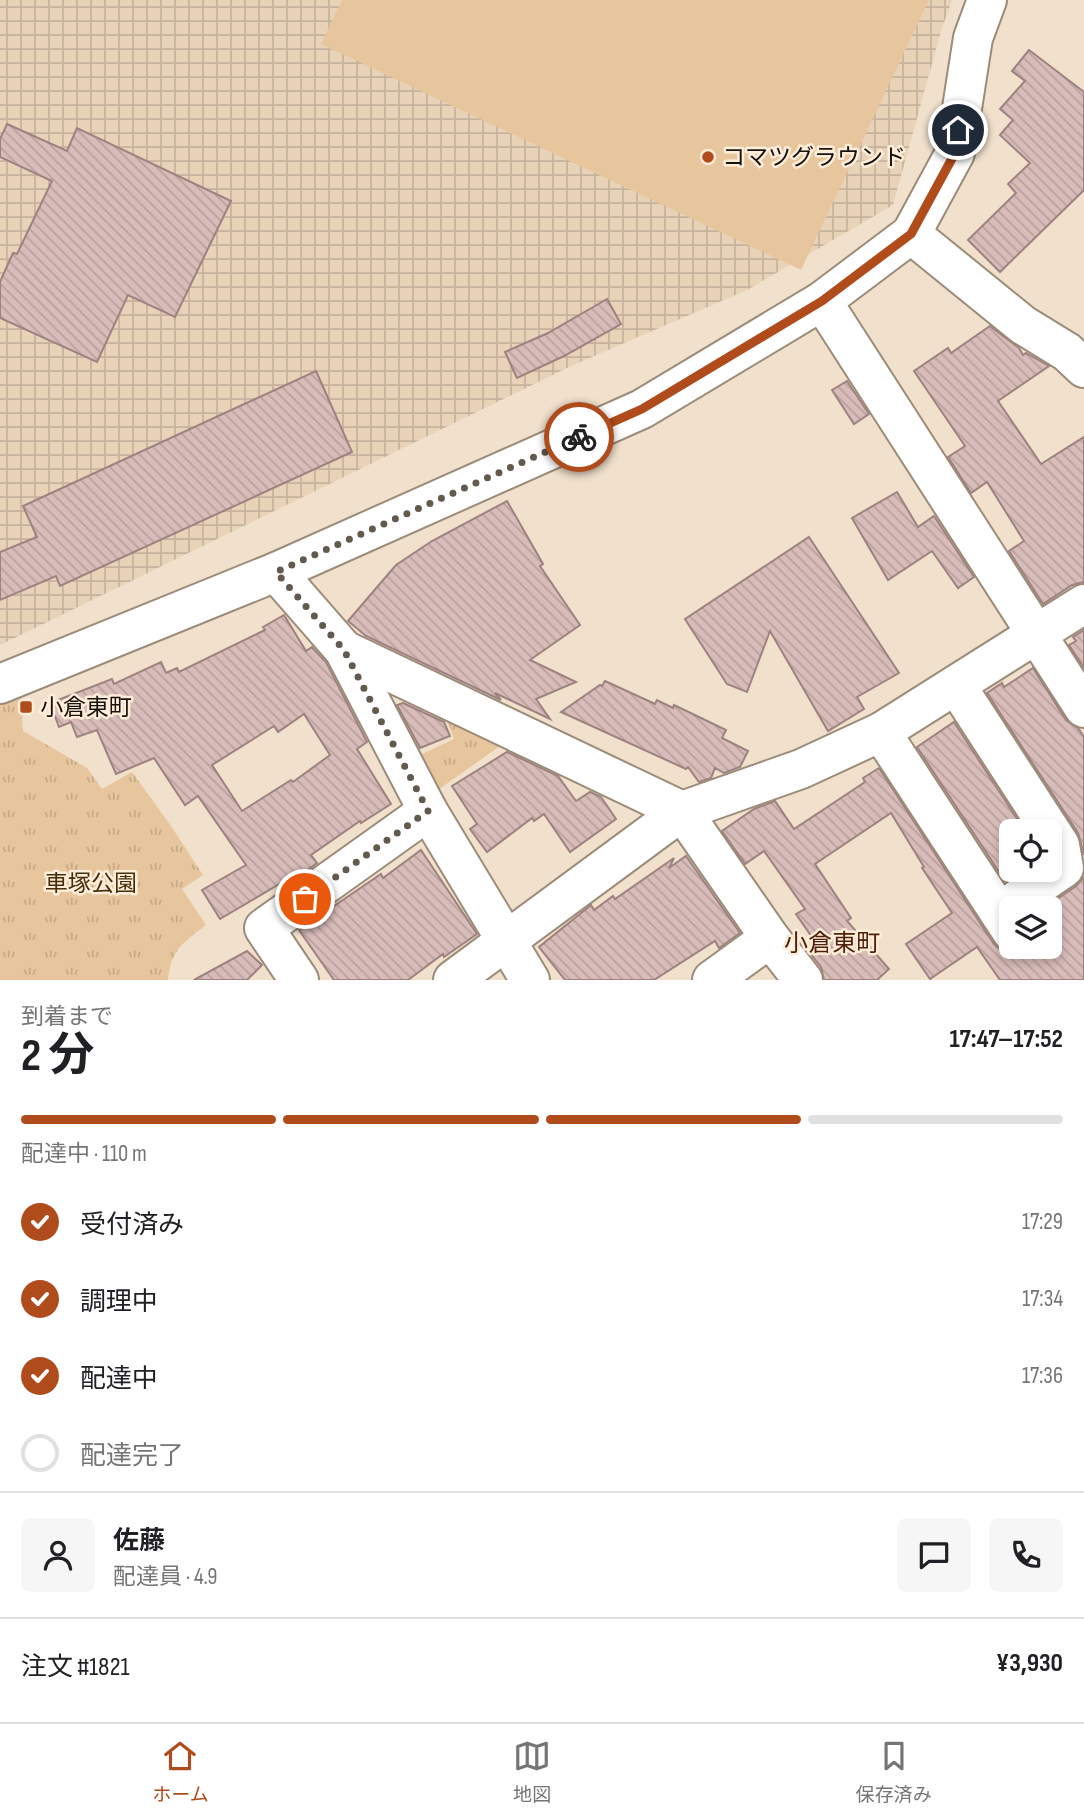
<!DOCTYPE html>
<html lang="ja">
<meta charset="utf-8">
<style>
:root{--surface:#fff;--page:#f6f6f6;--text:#202124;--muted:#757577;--line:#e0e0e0;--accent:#b04b1c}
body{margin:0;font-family:"Sofia Sans Condensed","Noto Sans JP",sans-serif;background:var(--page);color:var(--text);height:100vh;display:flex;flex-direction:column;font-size:26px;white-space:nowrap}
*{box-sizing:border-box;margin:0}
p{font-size:23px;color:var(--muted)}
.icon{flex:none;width:38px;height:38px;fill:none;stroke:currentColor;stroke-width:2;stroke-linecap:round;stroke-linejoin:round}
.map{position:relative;height:980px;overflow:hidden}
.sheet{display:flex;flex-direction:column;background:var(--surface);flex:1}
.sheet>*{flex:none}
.buttons{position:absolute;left:999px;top:819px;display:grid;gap:14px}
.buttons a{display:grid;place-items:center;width:63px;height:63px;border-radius:10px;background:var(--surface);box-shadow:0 4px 10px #0003;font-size:35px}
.pin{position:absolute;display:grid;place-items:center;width:60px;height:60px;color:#fff;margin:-30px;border:4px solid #fff;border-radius:50%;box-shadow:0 2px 7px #0007}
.courier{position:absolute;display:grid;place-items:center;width:70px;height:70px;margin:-35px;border:5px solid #b04b1c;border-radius:50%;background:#fff;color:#222;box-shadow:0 2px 9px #0007}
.head em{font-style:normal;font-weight:700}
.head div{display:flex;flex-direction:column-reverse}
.head{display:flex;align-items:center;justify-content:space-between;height:119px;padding:0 21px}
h1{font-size:46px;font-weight:700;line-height:52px}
.bar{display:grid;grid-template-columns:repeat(4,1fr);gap:10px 7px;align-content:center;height:84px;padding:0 21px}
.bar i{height:9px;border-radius:5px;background:var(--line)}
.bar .on{background:var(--accent)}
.bar p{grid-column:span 4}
.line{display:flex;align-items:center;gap:18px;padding:0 21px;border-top:2px solid var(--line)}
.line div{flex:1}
.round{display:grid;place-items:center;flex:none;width:74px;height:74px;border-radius:10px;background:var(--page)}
ol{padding:0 21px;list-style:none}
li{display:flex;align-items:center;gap:21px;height:77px}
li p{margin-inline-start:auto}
li .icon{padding:7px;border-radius:50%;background:var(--accent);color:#fff;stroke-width:4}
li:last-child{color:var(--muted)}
li i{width:38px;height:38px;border:4px solid var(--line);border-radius:50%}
.menu{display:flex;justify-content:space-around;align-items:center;height:98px;border-top:2px solid var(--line);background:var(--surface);font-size:19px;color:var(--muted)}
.menu a{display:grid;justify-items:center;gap:4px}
.menu .on{color:var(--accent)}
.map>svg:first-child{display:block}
.industrial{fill:url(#industrial-grid)}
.park{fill:url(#park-tufts)}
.pitch{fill:#e8c69d}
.building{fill:url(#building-back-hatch);stroke:#9d8280;stroke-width:2;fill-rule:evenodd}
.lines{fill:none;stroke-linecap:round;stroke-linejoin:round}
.minor-casing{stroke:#9b8c79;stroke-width:42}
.minor{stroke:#fff;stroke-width:38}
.done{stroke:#635a4f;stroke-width:7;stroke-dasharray:0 12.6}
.route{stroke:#b04b1c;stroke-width:9}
.poi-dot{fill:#b04b1c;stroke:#feedd9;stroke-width:2.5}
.labels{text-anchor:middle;stroke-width:5;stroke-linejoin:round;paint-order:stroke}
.poi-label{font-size:23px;fill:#17120b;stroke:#feedd9;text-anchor:start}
.park-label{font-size:23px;fill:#462e0a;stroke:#feedd9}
.neighbourhood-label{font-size:24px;fill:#51200a;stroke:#feedd9}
</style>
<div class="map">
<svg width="1084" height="980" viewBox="0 0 1084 980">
<defs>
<pattern id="industrial-grid" width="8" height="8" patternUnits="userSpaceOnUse" patternTransform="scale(1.75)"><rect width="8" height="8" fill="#e8d2b8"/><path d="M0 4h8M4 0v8" fill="none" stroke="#c6b39d"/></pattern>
<pattern id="park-tufts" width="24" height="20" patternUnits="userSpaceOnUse" patternTransform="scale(1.75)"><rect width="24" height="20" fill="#e8c69d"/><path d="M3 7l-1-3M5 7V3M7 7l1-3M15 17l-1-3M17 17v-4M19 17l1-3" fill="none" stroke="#c6a986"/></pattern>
<pattern id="building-back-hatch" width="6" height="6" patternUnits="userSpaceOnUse" patternTransform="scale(1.75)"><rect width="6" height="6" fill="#d8bcb9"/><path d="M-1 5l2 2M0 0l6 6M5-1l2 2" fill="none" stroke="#b9a19e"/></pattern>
</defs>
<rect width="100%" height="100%" fill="#f0e0cc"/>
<!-- industrial -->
<polygon class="industrial" points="0,0 952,0 941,31 893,205 747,290 571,366 0,645"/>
<!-- park -->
<g class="park">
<path d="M20,676l3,55 64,37 15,21 30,-17 39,54 32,49 -21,14 24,36c-23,18 -35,24 -38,55h-168v-296z"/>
<polygon points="443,709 510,739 435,792 418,756 454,739"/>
</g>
<!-- pitch -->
<polygon class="pitch" points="342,0 929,0 801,270 321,44"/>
<!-- building -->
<g class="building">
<polygon points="1029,50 1084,92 1084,190 1000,272 968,240 1016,193 1008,184 1030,163 1000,135 1013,120 1000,109 1025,81 1012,71"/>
<polygon points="7,124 67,151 77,128 231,201 175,317 128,295 97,362 0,318 0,282 13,253 17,254 52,181 0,157 0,139"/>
<polygon points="607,299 621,324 564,356 517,378 505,352 548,333"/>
<polygon points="990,326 1019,348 1023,355 1026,353 1049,366 998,401 1041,464 1084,437 1084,582 1072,585 1043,604 1009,551 1024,541 987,482 971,493 948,457 965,446 914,371 948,348 951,353"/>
<polygon points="316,371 352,452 60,586 56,576 0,600 0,552 37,537 23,506"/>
<polygon points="847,381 869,414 854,424 832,390"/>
<polygon points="897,492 918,527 934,516 974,577 958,588 932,551 888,580 852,518"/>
<polygon points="507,501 543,564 540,566 580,625 530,660 576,682 536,699 550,719 495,693 501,700 366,636 348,621 396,565 432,541"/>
<polygon points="809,537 899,673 857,697 864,709 828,731 770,631 747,692 727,684 685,619"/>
<path d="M284,615l22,36 6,-4 14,15 41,80 -10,7 34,55 -30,19 -1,-2 -49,34 6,8 -26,19 -3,-3 -68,40 -18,-29 44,-25 -48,-69 -13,9 -31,-47 -38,16 -19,-44 -20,7 -6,-15 -12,5 -9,-24 62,-24 2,5 47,-22 5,11 11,-5 2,4 86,-42 -2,-3zM304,714l26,41 -37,27 -2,-2 -49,31 -30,-46 62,-39 4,6z"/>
<polygon points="1084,630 1084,668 1069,645 1076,641 1073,637"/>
<polygon points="1033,668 1066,720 1078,728 1084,737 1084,855 1078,833 987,693 1002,683 1004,687"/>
<polygon points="605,681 655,704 657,700 673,708 674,705 726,730 722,738 748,751 740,767 724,773 715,768 711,778 699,782 688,767 686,769 561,712 600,685 602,686"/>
<polygon points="403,703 444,722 450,736 420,748 397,705"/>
<polygon points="954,722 1025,831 1012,831 1012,870 1022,870 1005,881 917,747"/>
<polygon points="507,752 558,776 576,801 590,792 601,797 616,819 570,852 544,814 534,821 532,818 487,852 470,829 477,824 452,786"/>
<polygon points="879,768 994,944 1002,951 1014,954 1027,947 1050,947 1050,908 1044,908 1076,886 1084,877 1084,980 1000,980 977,947 930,979 906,944 952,913 922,868 924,867 891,813 815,864 851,918 847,921 889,969 877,980 824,980 821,967 810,953 818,946 796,914 805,909 764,851 745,864 722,831 754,809 775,801 794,829 865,782 863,778"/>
<polygon points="421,850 477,934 444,957 443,954 408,980 334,980 299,930 381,874 383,878"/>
<polygon points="686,856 740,933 719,948 715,941 654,980 565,980 539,947 591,905 594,910 613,896 615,899 674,858 669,868"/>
<polygon points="247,951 262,965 247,980 194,980"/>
</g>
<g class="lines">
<!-- minor casing -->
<g class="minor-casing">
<g id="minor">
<polyline points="911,234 1023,325 1067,352 1084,368"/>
<polyline points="822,301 1084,708"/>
<polyline points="276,572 344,650 428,811 530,980"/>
<polyline points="344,650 682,811 770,938 803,980"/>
<polyline points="0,684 276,572 642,409 822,301 911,234 955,153 973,38 987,0"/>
<polyline points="956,685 1060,845 1064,868 999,912"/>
<polyline points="881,732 1012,932"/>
<polyline points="299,980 264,928 428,811"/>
<polyline points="453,980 682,811 801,769 881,732 1084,604"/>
<polyline points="712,980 770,938"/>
</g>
</g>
<!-- minor -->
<use href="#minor" class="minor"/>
</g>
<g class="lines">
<!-- done -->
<polyline class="done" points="305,899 428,811 344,650 276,572 579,437"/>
<!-- route -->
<polyline class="route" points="579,437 642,409 822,301 911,234 955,153 958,130"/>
</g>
<!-- markers -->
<g class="poi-dot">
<circle cx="708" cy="157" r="7"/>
<rect x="19" y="700" width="14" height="14" rx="3.5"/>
</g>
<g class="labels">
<!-- poi labels -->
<g class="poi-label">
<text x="722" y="165">コマツグラウンド</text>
<text x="40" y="715">小倉東町</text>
</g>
<!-- park labels -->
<g class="park-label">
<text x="91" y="891">車塚公園</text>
</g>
<!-- neighbourhood labels -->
<g class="neighbourhood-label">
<text x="832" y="951">小倉東町</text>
</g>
</g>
</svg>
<div class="buttons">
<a><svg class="icon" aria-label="locate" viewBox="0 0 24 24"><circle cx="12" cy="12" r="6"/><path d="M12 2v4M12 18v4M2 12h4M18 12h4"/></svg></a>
<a><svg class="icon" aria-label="layers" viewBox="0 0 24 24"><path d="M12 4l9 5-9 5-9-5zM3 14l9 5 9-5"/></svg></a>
</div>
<div class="pin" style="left:305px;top:899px;background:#ea580c"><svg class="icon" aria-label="bag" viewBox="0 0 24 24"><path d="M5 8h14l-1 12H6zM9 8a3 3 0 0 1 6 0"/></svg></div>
<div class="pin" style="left:958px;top:130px;background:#1f2937"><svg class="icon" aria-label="home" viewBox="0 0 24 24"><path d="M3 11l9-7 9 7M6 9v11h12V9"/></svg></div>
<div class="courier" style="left:579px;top:437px"><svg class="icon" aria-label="bike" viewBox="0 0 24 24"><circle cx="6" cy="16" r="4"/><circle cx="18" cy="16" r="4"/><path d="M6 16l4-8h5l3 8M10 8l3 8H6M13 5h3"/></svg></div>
</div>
<section class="sheet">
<div class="head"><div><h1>2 分</h1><p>到着まで</p></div><em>17:47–17:52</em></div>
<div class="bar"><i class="on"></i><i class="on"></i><i class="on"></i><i></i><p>配達中 · 110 m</p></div>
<ol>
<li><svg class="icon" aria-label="check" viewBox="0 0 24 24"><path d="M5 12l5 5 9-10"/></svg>受付済み<p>17:29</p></li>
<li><svg class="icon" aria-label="check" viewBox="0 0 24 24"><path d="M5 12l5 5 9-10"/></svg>調理中<p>17:34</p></li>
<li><svg class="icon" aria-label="check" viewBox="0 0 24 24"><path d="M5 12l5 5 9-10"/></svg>配達中<p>17:36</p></li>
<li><i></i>配達完了</li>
</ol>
<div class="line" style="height:126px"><a class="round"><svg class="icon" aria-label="person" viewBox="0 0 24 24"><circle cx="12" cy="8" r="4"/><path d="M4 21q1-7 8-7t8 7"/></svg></a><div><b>佐藤</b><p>配達員 · 4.9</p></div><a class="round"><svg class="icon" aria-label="chat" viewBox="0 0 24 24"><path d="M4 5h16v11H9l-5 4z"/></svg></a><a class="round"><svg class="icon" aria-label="phone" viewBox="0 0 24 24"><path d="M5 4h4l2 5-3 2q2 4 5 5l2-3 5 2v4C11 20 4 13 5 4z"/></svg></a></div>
<div class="line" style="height:91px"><div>注文 #1821</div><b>¥3,930</b></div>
</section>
<nav class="menu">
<a class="on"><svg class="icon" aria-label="home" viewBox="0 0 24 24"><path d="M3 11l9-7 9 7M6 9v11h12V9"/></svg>ホーム</a>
<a><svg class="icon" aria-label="map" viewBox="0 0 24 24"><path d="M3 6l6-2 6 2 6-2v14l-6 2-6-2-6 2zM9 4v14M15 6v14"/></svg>地図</a>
<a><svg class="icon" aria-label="saved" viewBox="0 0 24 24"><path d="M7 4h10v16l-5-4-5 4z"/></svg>保存済み</a>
</nav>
